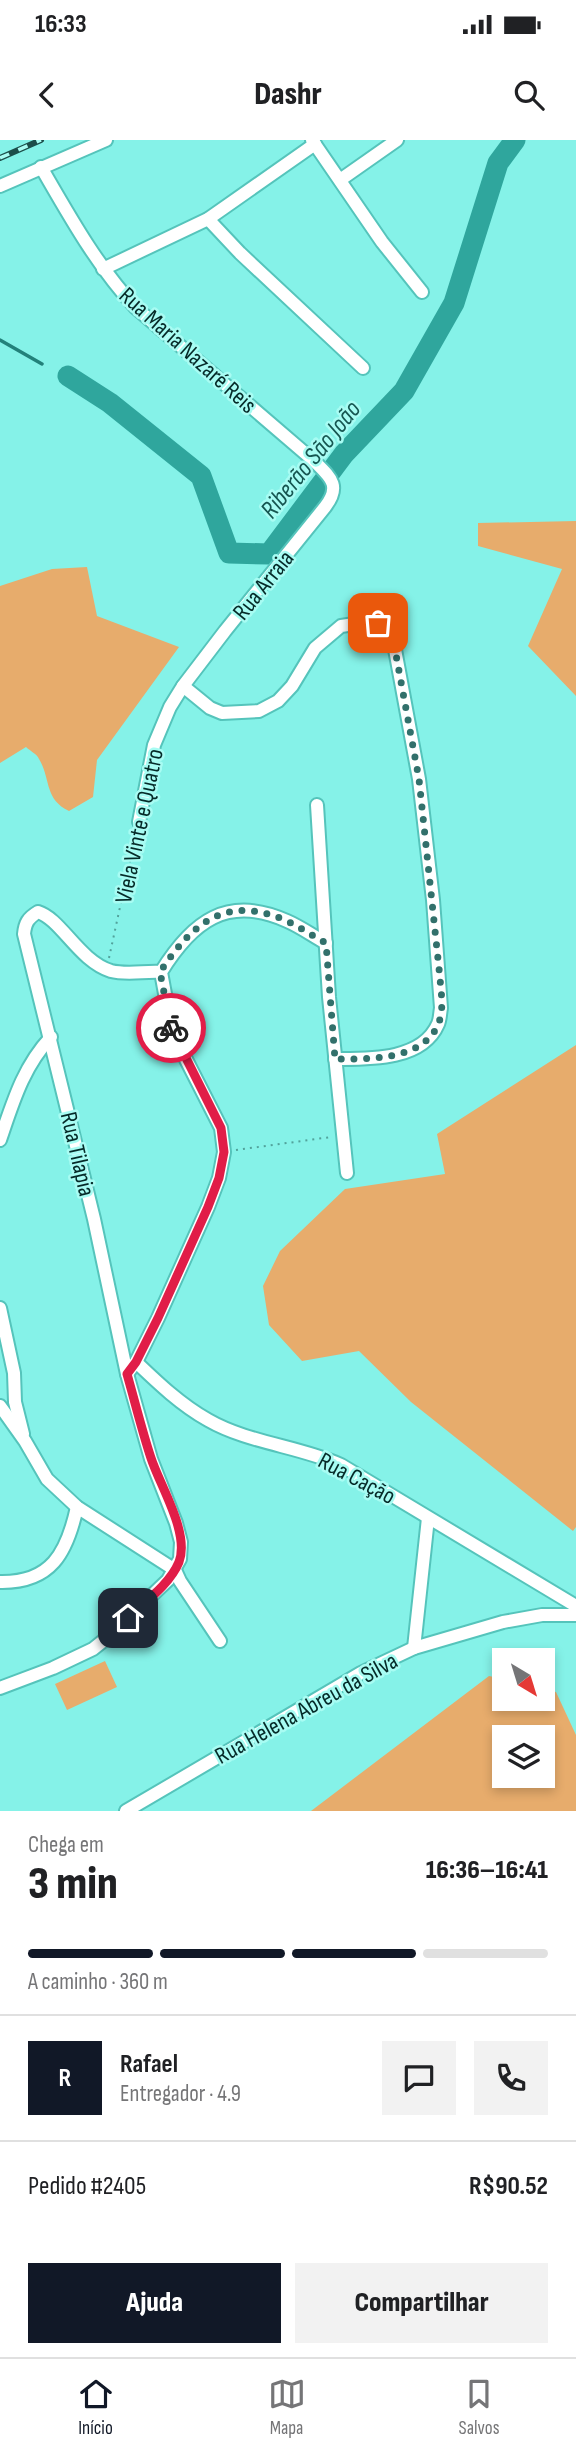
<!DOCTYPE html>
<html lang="pt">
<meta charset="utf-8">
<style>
:root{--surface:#fff;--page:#f2f2f2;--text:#202124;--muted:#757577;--line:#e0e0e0;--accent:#111827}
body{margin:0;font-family:"Sofia Sans Condensed",sans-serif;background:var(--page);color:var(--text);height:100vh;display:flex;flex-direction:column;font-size:26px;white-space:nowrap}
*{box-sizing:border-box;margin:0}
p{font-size:23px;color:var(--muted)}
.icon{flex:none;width:38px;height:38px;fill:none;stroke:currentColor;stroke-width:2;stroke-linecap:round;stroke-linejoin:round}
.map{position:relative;height:1671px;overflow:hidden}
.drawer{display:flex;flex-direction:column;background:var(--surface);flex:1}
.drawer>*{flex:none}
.needle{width:46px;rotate:142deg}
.tools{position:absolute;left:492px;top:1508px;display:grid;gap:14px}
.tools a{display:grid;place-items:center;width:63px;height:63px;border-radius:0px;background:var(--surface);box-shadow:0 4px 10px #0003;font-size:35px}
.pin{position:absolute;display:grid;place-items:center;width:60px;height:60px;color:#fff;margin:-30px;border-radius:14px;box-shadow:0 4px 10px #0006}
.courier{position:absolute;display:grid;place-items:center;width:70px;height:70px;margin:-35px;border:5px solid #e11d48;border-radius:50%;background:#fff;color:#222;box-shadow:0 2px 9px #0007}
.headline em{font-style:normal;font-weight:800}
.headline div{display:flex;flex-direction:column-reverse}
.headline{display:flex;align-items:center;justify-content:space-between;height:119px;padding:0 28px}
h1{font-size:46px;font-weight:800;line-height:52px}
.bar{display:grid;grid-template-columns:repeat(4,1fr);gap:10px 7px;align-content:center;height:84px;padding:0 28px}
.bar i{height:9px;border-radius:5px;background:var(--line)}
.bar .current{background:var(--accent)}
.bar p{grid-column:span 4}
.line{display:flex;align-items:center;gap:18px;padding:0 28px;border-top:2px solid var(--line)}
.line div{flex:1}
.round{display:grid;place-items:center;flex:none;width:74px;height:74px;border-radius:0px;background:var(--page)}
.button{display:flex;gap:14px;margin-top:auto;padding:14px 28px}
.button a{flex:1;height:80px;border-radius:0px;background:var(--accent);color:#fff;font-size:28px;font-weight:800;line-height:80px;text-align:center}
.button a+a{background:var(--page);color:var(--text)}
.status{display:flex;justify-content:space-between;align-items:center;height:49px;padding:0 35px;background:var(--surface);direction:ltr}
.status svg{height:19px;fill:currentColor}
header{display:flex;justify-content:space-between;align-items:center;height:91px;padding:0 28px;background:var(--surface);font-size:32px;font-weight:800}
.tab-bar{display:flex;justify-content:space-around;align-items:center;height:98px;border-top:2px solid var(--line);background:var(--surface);font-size:19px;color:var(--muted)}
.tab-bar a{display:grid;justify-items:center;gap:4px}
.tab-bar .current{color:var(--accent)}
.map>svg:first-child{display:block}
.green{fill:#e7ac6c;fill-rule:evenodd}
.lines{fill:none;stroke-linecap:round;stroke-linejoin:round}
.stream{stroke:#22817a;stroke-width:3.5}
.river{stroke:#2fa69d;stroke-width:21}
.minor-casing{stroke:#55c4bb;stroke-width:16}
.path{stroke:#52a29b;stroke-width:2;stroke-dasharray:2 5;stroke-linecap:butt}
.minor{stroke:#fff;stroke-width:12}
.rail-casing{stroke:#1c4e4a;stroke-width:6}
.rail{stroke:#a8fcf3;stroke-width:3.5;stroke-dasharray:10;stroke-linecap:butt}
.done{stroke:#32706b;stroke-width:7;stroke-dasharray:0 12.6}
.route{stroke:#e11d48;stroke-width:9}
.labels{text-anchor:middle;stroke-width:5;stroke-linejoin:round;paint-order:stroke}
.street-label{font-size:24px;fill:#052a28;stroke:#a8fcf3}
.water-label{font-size:26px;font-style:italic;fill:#165651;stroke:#a8fcf3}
</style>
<div class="status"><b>16:33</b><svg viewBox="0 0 49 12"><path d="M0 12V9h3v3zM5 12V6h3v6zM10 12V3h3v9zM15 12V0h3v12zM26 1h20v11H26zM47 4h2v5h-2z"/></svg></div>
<header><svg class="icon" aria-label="back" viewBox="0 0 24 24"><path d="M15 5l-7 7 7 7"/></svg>Dashr<svg class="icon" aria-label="search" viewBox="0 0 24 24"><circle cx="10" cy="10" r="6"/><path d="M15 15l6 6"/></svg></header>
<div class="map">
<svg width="576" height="1671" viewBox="0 0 576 1671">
<rect width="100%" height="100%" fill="#85f2e8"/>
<!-- green -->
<g class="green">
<polygon points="576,381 576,556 528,506 562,429 478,406 478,383"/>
<path d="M87,427l10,49 82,31 -82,113 -4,37 -24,14c-25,-12 -18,-32 -30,-52 -2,-5 -9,-8 -13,-12l-26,16v-177l52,-17z"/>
<polygon points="576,905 576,1387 573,1391 411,1262 359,1211 302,1221 269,1185 263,1146 280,1111 345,1049 445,1034 437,994"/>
<polygon points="105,1521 117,1547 67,1570 55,1544"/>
<path d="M489,1536l15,3v20h38l1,-10 13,3 20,43v76h-265zM504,1598h38v38h-38z"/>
</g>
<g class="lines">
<!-- stream -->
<polyline class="stream" points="0,200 42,224"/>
<!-- river -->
<polyline class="river" points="68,236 110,263 201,336 229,413 269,414 344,314 404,251 454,163 498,23 515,0"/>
<!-- minor casing -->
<g class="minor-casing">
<g id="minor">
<polyline points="312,0 382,102 422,152"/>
<path d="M41,27c29,50 56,99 95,141l177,152c17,17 29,25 12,47l-100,124 -42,55 -13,21 -16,38 -15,77"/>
<polyline points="340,40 397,0"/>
<polyline points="0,46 106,0"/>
<polyline points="208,79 240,113 363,228"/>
<polyline points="103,129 208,79 315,4"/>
<path d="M183,546l27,22 12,5 37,-2 19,-10 14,-15 23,-38 26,-22 27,-4 10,1 8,7 8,14 25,135 14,121 8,108c-1,5 -1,12 -3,16 -16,37 -70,35 -103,35"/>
<polyline points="317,665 329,857 347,1033"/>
<path d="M0,1000c13,-38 23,-73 51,-103"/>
<polyline points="0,1168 14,1233 15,1262 23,1294"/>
<path d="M136,1222c22,21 45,43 72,58 40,23 90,26 133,45l235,141"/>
<path d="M127,1234l9,-12 22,-44 50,-111 11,-29 5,-26 -3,-24 -49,-96 -11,-60c31,-50 66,-78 126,-51 14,6 26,15 39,22"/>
<polyline points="0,1266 25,1301 47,1339 77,1367 175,1430 180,1441 220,1501"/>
<path d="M0,1442c51,1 67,-29 77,-75"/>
<polyline points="414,1508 428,1378"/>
<path d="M0,1548l53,-20 40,-19 15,-12 60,-57 12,-21 1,-17 -5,-19 -25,-64 -24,-85 -33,-155 -70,-285c1,-11 4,-16 14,-22 23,7 41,49 73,59 15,4 34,0 50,1"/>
<polyline points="126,1671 361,1533 414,1508 503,1482 542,1475 576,1475"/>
</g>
</g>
<!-- path -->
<g class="path">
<polyline points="109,818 136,693"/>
<polyline points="236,1010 331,997"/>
</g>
<!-- minor -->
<use href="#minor" class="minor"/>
<!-- rail casing -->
<g class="rail-casing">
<polyline id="rail" points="0,18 41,0"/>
</g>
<!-- rail -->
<use href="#rail" class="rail"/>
</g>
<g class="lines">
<!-- done -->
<path class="done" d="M171,888l-11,-56c33,-50 67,-78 127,-51 13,6 26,15 39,22l9,116c33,0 90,2 104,-37 5,-13 2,-30 1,-44l-21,-199 -25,-135 -8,-15 -8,-6"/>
<!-- route -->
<path class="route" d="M128,1478c17,-16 42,-34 51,-56 11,-29 -19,-76 -28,-104 -9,-27 -16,-56 -24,-84l9,-12 22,-44 50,-111 11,-29 5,-26 -3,-24 -50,-100"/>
</g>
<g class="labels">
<!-- street labels -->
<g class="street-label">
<text transform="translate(188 210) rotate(42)" y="8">Rua Maria Nazaré Reis</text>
<text transform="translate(263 445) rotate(-51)" y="8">Rua Arraia</text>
<text transform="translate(139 686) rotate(-78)" y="8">Viela Vinte e Quatro</text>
<text transform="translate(78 1014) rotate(77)" y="8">Rua Tilapia</text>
<text transform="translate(357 1338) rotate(28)" y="8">Rua Cação</text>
<text transform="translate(306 1568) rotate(-29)" y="8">Rua Helena Abreu da Silva</text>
</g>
<!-- water labels -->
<g class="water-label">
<text transform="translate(310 319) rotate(-51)" y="9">Riberão São João</text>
</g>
</g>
</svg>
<div class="tools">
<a><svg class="needle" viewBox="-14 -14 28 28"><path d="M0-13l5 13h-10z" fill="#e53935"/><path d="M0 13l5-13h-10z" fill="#757577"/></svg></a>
<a><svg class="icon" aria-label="layers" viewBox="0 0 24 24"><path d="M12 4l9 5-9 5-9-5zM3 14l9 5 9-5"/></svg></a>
</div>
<div class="pin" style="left:378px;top:483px;background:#ea580c"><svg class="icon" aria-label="bag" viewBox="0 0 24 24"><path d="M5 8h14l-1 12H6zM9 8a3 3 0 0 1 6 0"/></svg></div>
<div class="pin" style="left:128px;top:1478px;background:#1f2937"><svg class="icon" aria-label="home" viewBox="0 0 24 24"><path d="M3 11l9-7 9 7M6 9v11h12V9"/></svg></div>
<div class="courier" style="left:171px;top:888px"><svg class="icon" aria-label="bike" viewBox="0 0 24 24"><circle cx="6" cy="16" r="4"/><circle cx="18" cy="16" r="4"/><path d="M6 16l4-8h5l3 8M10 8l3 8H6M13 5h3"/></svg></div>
</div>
<section class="drawer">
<div class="headline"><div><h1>3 min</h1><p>Chega em</p></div><em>16:36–16:41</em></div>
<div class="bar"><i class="current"></i><i class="current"></i><i class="current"></i><i></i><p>A caminho · 360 m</p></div>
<div class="line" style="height:126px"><b class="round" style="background:var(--accent);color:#fff">R</b><div><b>Rafael</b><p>Entregador · 4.9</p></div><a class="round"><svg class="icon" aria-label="chat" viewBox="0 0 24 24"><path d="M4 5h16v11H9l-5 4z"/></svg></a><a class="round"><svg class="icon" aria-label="phone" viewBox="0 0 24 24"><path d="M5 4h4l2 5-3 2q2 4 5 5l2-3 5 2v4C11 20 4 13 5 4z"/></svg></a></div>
<div class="line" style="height:91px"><div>Pedido #2405</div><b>R$90.52</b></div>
<div class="button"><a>Ajuda</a><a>Compartilhar</a></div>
</section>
<nav class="tab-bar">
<a class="current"><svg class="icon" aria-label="home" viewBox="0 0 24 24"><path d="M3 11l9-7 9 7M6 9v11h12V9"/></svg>Início</a>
<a><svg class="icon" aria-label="map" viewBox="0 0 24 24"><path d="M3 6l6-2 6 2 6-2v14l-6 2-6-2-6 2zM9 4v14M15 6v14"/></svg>Mapa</a>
<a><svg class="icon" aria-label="saved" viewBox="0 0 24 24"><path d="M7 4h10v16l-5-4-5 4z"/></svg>Salvos</a>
</nav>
